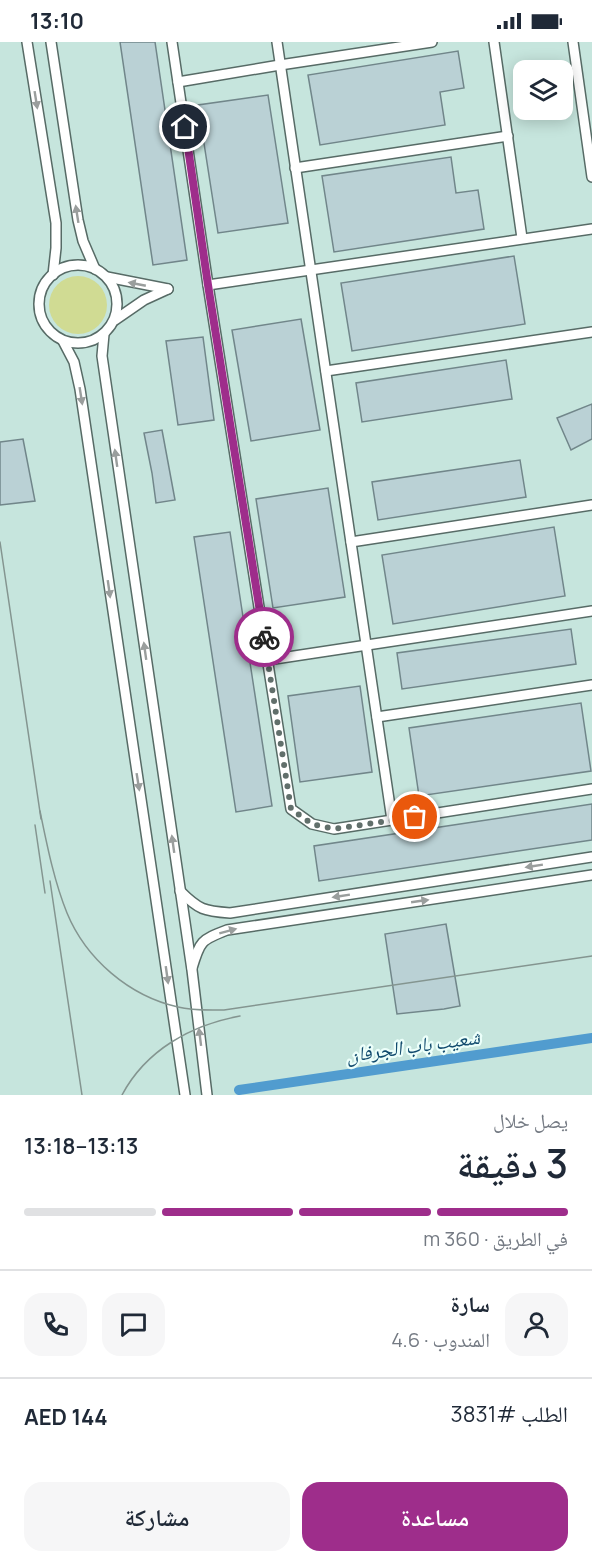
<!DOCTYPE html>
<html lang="ar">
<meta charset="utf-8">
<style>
:root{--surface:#fff;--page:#f6f6f7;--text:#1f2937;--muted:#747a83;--line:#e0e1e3;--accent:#9e2d8b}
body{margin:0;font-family:Manrope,"Noto Naskh Arabic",sans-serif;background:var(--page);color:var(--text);direction:rtl;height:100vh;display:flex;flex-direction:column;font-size:22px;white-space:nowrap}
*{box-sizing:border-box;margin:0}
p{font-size:20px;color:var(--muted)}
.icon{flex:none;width:33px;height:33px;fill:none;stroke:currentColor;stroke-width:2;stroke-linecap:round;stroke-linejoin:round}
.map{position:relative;height:1053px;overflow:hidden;direction:ltr}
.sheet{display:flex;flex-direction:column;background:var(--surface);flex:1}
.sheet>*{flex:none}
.fabs{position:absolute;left:513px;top:18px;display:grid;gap:12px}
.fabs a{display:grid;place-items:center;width:60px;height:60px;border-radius:12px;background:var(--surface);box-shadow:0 3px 15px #0003;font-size:30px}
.pin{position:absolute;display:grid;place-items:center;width:51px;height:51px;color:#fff;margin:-26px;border:3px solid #fff;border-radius:50%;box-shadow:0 2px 6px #0007}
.courier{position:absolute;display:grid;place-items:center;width:60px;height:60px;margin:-30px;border:4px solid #9e2d8b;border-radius:50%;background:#fff;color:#222;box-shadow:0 2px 8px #0007}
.overview em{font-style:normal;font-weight:600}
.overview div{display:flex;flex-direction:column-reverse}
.overview{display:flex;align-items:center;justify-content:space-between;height:102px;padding:0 24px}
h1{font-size:39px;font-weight:600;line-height:45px}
.bar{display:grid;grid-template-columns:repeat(4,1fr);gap:9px 6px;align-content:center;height:72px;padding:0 24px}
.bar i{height:8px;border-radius:4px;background:var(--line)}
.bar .active{background:var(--accent)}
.bar p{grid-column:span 4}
.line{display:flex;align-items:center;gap:15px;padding:0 24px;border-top:2px solid var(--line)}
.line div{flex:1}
.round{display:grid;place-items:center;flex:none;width:63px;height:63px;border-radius:18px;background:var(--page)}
.primary-button{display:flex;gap:12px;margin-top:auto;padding:12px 24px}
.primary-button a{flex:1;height:69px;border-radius:18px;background:var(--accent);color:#fff;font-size:24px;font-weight:600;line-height:69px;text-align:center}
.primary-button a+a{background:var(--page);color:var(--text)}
.status{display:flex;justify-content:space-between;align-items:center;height:42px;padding:0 30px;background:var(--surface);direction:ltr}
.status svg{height:16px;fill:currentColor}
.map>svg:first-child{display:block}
.built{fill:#c6e5dd;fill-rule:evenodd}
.green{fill:#d0db93}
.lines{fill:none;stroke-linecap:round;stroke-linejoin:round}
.canal{stroke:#519ccf;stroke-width:10}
.building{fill:#bad1d5;stroke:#71868a;stroke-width:1.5}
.minor-casing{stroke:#576b66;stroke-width:12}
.minor{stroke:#fff;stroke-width:9}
.tram{stroke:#849590;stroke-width:1.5}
.oneway{fill:#9a9e9d}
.done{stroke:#616f6b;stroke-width:6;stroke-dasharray:0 10.8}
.route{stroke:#9e2d8b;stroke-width:8}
.labels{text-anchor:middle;stroke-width:4.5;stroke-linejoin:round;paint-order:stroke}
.water-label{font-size:20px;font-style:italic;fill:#104a6d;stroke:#ecfffa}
</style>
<div class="status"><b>13:10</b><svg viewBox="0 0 49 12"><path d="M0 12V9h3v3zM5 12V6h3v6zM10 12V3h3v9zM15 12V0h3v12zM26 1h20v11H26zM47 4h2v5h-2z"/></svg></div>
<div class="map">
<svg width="592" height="1053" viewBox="0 0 592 1053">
<rect width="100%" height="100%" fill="#dbf2ec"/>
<!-- built -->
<path class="built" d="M0,0h592v1053h-592zM524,28h38v40h-38z"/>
<!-- green -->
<circle class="green" cx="78" cy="263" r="29"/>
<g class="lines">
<!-- canal -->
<polyline class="canal" points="239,1048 592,996"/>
</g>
<!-- building -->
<g class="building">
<polygon points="120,0 155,0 187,218 153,223"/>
<polygon points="458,9 464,46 440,50 445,83 320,103 308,33"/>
<polygon points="268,53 288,181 218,191 198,63"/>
<polygon points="451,115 456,151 478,148 484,187 334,210 322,134"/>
<polygon points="514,214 525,282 352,309 341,241"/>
<polygon points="301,277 320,388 251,399 232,288"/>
<polygon points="203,295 214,378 178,383 166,299"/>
<polygon points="506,318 512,357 362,380 356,341"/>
<polygon points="592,362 592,397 571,408 557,376"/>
<polygon points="162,388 175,458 156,461 152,431 144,391"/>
<polygon points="23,397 35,459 0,463 0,400"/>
<polygon points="520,418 526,455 378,478 372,440"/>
<polygon points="328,446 345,555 273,566 256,457"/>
<polygon points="554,485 565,554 393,582 382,513"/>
<polygon points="230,490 272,764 236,770 194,495"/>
<polygon points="571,587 576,622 402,647 397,611"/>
<polygon points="360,644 372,730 300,740 288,654"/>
<polygon points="581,661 591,729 419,754 409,686"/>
<polygon points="592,762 592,798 319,839 314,804"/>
<polygon points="446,882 460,964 444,967 397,972 385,892"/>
</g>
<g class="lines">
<!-- minor casing -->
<g class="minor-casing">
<g id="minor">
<polyline points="27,0 56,181 56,206 53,233"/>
<polyline points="51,0 78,178 83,199 95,227"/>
<polyline points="172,0 208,243 291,767 312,782 334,787 592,747"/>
<polyline points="277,0 392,778"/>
<polyline points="494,0 522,196"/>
<polyline points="573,0 592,135"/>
<polyline points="178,40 280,23 432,0"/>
<polyline points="295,126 508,94"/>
<circle cx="78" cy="262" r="39"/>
<polyline points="107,235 168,247"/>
<polyline points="208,243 592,187"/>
<polyline points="115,278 144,258 168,247"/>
<polyline points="104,292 102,314 192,928 207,1053"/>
<polyline points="63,299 74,320 80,347 185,1053"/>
<polyline points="326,329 592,290"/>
<polyline points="351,500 592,463"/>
<polyline points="268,618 592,569"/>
<polyline points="377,675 592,643"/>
<path d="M180,849c19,19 24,20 50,22l362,-56"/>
<path d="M192,926c8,-27 9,-28 35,-38l365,-55"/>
</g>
</g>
<!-- minor -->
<use href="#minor" class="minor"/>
<!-- tram -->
<g class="tram">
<polyline points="0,500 41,777"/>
<path d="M40,769c7,34 14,70 27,102 19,46 62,83 111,94 15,4 31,3 46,3l368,-54"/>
<polyline points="35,783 45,851"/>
<polyline points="50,839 82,1053"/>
<path d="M122,1053c24,-45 69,-70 118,-79"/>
</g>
</g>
<!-- one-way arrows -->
<defs><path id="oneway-solid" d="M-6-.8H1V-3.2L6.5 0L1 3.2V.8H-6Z" transform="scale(1.5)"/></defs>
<g class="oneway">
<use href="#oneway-solid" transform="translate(36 58) rotate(81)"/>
<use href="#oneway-solid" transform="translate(77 172) rotate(-99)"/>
<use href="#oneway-solid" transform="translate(137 242) rotate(-169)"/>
<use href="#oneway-solid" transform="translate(81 354) rotate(81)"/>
<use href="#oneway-solid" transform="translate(116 416) rotate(-98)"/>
<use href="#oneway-solid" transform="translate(109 547) rotate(82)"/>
<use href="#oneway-solid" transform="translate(145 609) rotate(-98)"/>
<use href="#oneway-solid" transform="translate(138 740) rotate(81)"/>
<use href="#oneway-solid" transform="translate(173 802) rotate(-98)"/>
<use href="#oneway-solid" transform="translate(534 824) rotate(171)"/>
<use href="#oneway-solid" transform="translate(341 854) rotate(171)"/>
<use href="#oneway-solid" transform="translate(420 859) rotate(-8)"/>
<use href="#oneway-solid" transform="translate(228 889) rotate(-15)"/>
<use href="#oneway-solid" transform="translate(167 933) rotate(82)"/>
<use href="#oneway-solid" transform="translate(200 995) rotate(-97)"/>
</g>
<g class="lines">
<!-- done -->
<polyline class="done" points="264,595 291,767 312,782 334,787 415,775"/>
<!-- route -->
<polyline class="route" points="185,85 208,243 264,595"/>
</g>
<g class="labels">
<!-- water labels -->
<g class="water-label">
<text transform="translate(413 1004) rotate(-8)" y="7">شعيب باب الجرفان</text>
</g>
</g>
</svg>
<div class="fabs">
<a><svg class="icon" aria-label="layers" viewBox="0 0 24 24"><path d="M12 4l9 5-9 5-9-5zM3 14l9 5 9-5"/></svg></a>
</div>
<div class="pin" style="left:415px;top:775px;background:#ea580c"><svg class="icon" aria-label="bag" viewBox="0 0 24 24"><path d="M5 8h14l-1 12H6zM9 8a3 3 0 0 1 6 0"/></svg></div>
<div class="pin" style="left:185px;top:85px;background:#1f2937"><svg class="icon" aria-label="home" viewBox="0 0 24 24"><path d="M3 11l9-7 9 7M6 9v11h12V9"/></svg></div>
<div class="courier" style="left:264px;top:595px"><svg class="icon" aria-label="bike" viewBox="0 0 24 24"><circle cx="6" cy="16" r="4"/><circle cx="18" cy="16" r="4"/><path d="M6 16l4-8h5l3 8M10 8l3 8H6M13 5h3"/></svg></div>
</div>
<section class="sheet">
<div class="overview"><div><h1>3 دقيقة</h1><p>يصل خلال</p></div><em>13:13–13:18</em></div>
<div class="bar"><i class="active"></i><i class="active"></i><i class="active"></i><i></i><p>في الطريق · 360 m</p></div>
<div class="line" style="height:108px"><a class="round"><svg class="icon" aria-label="person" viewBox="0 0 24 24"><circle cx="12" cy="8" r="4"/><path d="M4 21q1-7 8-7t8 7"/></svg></a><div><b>سارة</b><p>المندوب · 4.6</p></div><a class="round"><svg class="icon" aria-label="chat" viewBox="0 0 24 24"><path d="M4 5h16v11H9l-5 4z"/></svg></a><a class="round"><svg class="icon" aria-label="phone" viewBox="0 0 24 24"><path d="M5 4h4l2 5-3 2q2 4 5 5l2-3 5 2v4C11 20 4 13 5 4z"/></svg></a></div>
<div class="line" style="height:78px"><div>الطلب #3831</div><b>AED 144</b></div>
<div class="primary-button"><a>مساعدة</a><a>مشاركة</a></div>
</section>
